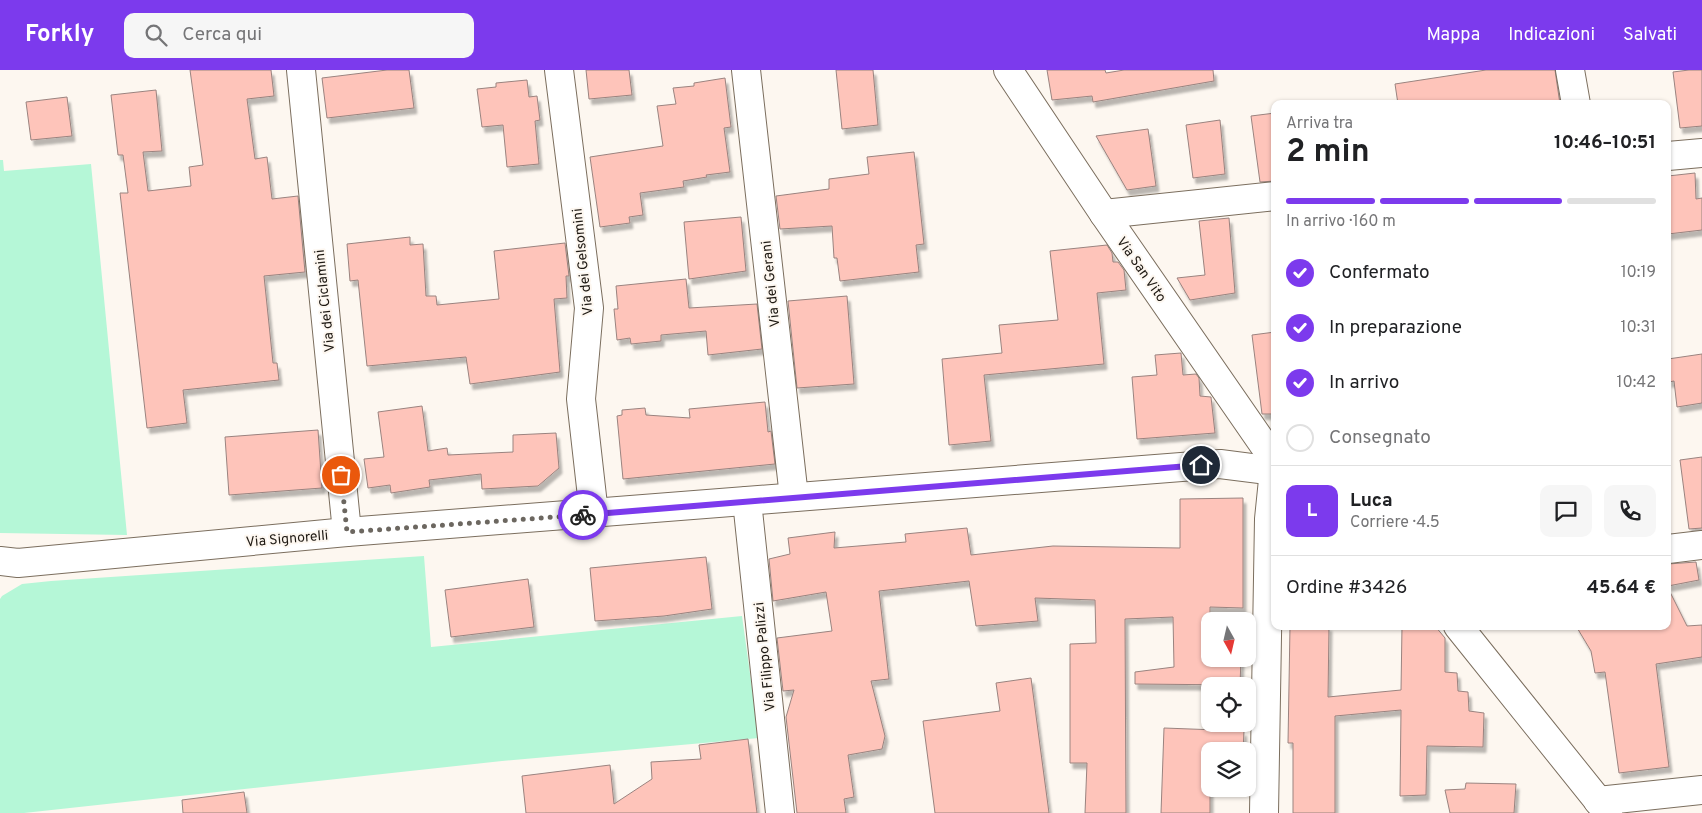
<!DOCTYPE html>
<html lang="it">
<meta charset="utf-8">
<style>
:root{--surface:#fff;--page:#f6f6f6;--text:#202124;--muted:#757577;--line:#e0e0e0;--accent:#7c3aed}
body{margin:0;font-family:Overpass,sans-serif;background:var(--page);color:var(--text);height:100vh;display:flex;flex-direction:column;font-size:19px;white-space:nowrap}
*{box-sizing:border-box;margin:0}
p{font-size:16px;color:var(--muted)}
.icon{flex:none;width:28px;height:28px;fill:none;stroke:currentColor;stroke-width:2;stroke-linecap:round;stroke-linejoin:round}
.map{position:relative;flex:1;overflow:hidden}
.side{position:absolute;left:1271px;top:30px;width:400px;height:530px;display:flex;flex-direction:column;background:var(--surface);border-radius:10px;box-shadow:0 1px 4px #0004}
.side>*{flex:none}
.needle{width:32px;rotate:172deg}
.fabs{position:absolute;left:1201px;top:542px;display:grid;gap:10px}
.fabs a{display:grid;place-items:center;width:55px;height:55px;border-radius:10px;background:var(--surface);box-shadow:0 1px 4px #0004;font-size:25px}
.pin{position:absolute;display:grid;place-items:center;width:42px;height:42px;color:#fff;margin:-21px;border:2px solid #fff;border-radius:50%;box-shadow:0 1px 5px #0007}
.courier{position:absolute;display:grid;place-items:center;width:50px;height:50px;margin:-25px;border:4px solid #7c3aed;border-radius:50%;background:#fff;color:#222;box-shadow:0 1px 6px #0007}
.summary em{font-style:normal;font-weight:700}
.summary div{display:flex;flex-direction:column-reverse}
.summary{display:flex;align-items:center;justify-content:space-between;height:85px;padding:0 15px}
h1{font-size:32px;font-weight:700;line-height:38px}
.bar{display:grid;grid-template-columns:repeat(4,1fr);gap:8px 5px;align-content:center;height:60px;padding:0 15px}
.bar i{height:6px;border-radius:4px;background:var(--line)}
.bar .selected{background:var(--accent)}
.bar p{grid-column:span 4}
.line{display:flex;align-items:center;gap:12px;padding:0 15px;border-top:1px solid var(--line)}
.line div{flex:1}
.round{display:grid;place-items:center;flex:none;width:52px;height:52px;border-radius:10px;background:var(--page)}
ol{padding:0 15px;list-style:none}
li{display:flex;align-items:center;gap:15px;height:55px}
li p{margin-inline-start:auto}
li .icon{padding:5px;border-radius:50%;background:var(--accent);color:#fff;stroke-width:4}
li:last-child{color:var(--muted)}
li i{width:28px;height:28px;border:2px solid var(--line);border-radius:50%}
header{display:flex;align-items:center;gap:30px;box-sizing:border-box;height:70px;padding:0 25px;background:var(--accent);color:#fff}
header strong{font-size:24px}
nav{display:flex;gap:28px;margin-inline-start:auto;font-size:18px}
.search{width:350px;height:45px;background:var(--page);display:flex;align-items:center;gap:12px;box-sizing:border-box;padding:0 18px;border-radius:10px;color:var(--muted);font-size:19px}
.map>svg:first-child{display:block}
.green{fill:#b5f7d7}
.building{fill:#fec4ba;stroke:#9a837f;filter:url(#shadow)}
.lines{fill:none;stroke-linecap:round;stroke-linejoin:round}
.minor-casing{stroke:#7b6e5e;stroke-width:30}
.minor{stroke:#fff;stroke-width:28}
.done{stroke:#6c6760;stroke-width:5;stroke-dasharray:0 9}
.route{stroke:#7c3aed;stroke-width:6}
.labels{text-anchor:middle;stroke-width:4;stroke-linejoin:round;paint-order:stroke}
.street-label{font-size:14px;fill:#1e1913;stroke:#fdf7f0}
</style>
<header>
<strong>Forkly</strong>
<div class="search"><svg class="icon" aria-label="search" viewBox="0 0 24 24"><circle cx="10" cy="10" r="6"/><path d="M15 15l6 6"/></svg>Cerca qui</div>
<nav><a>Mappa</a><a>Indicazioni</a><a>Salvati</a></nav>
</header>
<div class="map">
<svg width="1702" height="743" viewBox="0 0 1702 743">
<defs>
<filter id="shadow"><feDropShadow dx="3" dy="5.5" stdDeviation="1" flood-color="#0004"/></filter>
</defs>
<rect width="100%" height="100%" fill="#fdf7f0"/>
<!-- green -->
<g class="green">
<polygon points="0,90 3,90 4,101 91,94 127,465 0,463"/>
<polygon points="424,486 431,577 742,546 759,668 502,691 24,743 0,743 0,529 2,526 22,514 51,511"/>
</g>
<!-- building -->
<g class="building">
<polygon points="190,0 271,0 274,26 247,29 255,89 267,87 272,129 298,126 305,202 264,206 273,293 277,293 279,310 183,320 187,353 147,358 120,123 128,123 123,85 118,85 111,25 156,20 162,81 143,82 148,121 191,116 189,97 203,95"/>
<polygon points="387,0 409,0 414,38 327,48 322,8"/>
<polygon points="586,0 629,0 632,25 589,29"/>
<polygon points="836,0 873,0 878,55 842,59"/>
<polygon points="1047,0 1105,0 1106,3 1124,0 1213,0 1214,11 1093,32 1092,26 1052,30"/>
<polygon points="1486,0 1555,0 1560,34 1398,34 1395,14"/>
<polygon points="1689,0 1702,0 1702,56 1680,58 1673,2"/>
<polygon points="725,8 731,57 724,58 730,102 706,105 707,107 683,111 684,117 640,123 643,145 629,147 630,153 600,157 590,87 663,76 657,36 676,34 673,18 694,16 694,13"/>
<polygon points="527,10 529,27 537,26 540,50 535,51 539,94 507,97 503,55 482,57 477,19 496,17 496,13"/>
<polygon points="67,27 72,66 31,70 26,32"/>
<polygon points="1275,43 1275,111 1260,112 1251,46"/>
<polygon points="1220,50 1225,104 1193,108 1186,55"/>
<polygon points="1148,59 1156,116 1127,120 1096,66"/>
<polygon points="914,82 924,174 916,175 919,202 840,211 837,188 834,188 832,156 780,159 776,126 829,119 829,109 869,104 867,87"/>
<polygon points="1695,103 1696,129 1702,128 1702,160 1668,164 1668,106"/>
<polygon points="741,147 746,201 689,209 684,152"/>
<polygon points="1229,148 1235,223 1190,230 1177,208 1205,205 1199,151"/>
<polygon points="410,167 410,175 423,174 426,226 436,226 437,235 499,229 494,181 565,173 569,206 566,206 567,228 554,229 560,302 470,314 466,287 367,296 358,210 350,211 347,174"/>
<polygon points="1107,175 1112,183 1113,192 1118,192 1124,200 1126,220 1097,223 1104,294 984,305 991,371 949,375 942,289 1002,283 999,255 1058,250 1050,181"/>
<polygon points="686,209 689,238 757,234 762,279 708,285 706,261 661,265 661,271 631,274 630,268 617,270 614,239 618,239 616,216"/>
<polygon points="847,226 854,314 797,318 788,231"/>
<polygon points="1275,262 1275,344 1262,344 1252,265"/>
<polygon points="1181,283 1183,305 1196,304 1199,308 1200,326 1211,327 1215,363 1137,369 1132,307 1157,305 1155,285"/>
<polygon points="1702,284 1702,333 1677,337 1674,311 1669,312 1668,289"/>
<polygon points="765,332 768,362 771,361 775,394 623,409 617,346 622,345 622,340 645,338 646,345 690,348 689,339"/>
<polygon points="422,336 428,381 447,378 448,385 513,382 513,365 556,363 559,398 538,416 482,419 481,404 429,410 430,417 391,423 390,415 368,418 364,389 384,387 378,342"/>
<polygon points="318,360 322,418 229,425 225,367"/>
<polygon points="1702,387 1702,458 1689,459 1680,390"/>
<polygon points="1243,428 1243,538 1210,537 1210,589 1241,589 1240,615 1135,614 1135,602 1174,597 1173,547 1125,549 1126,743 1085,743 1087,693 1070,693 1070,574 1096,573 1095,530 1035,528 1038,551 976,556 969,511 879,521 889,609 871,611 885,666 882,679 848,685 854,727 844,729 846,743 797,743 786,647 794,620 783,621 777,568 832,561 826,522 773,531 769,489 790,484 788,468 835,462 834,478 906,472 905,464 967,458 971,485 1053,476 1180,478 1180,429"/>
<polygon points="706,487 712,539 664,546 595,551 590,498"/>
<polygon points="1696,492 1699,510 1668,516 1668,494"/>
<polygon points="528,509 534,557 451,567 445,520"/>
<polygon points="1668,518 1687,556 1702,555 1702,587 1656,594 1669,697 1619,703 1605,602 1595,603 1591,581 1576,556 1668,556"/>
<polygon points="1290,556 1329,556 1328,627 1401,620 1402,556 1435,556 1445,568 1445,602 1457,603 1458,621 1468,622 1469,641 1484,643 1483,677 1427,676 1426,725 1400,726 1401,640 1335,646 1335,743 1293,743 1293,673 1288,673"/>
<polygon points="1031,608 1049,743 935,743 923,651 1000,641 996,613"/>
<polygon points="1164,658 1244,661 1243,681 1210,681 1210,743 1161,743"/>
<polygon points="748,669 757,743 526,743 522,706 610,695 614,734 652,709 651,692 701,689 699,675"/>
<polygon points="1466,713 1516,714 1514,743 1450,743 1445,720 1465,719"/>
<polygon points="244,722 247,743 183,743 182,730"/>
</g>
<g class="lines">
<!-- minor casing -->
<g class="minor-casing">
<g id="minor">
<polyline points="301,0 347,462"/>
<polyline points="559,0 589,238 581,329 594,444"/>
<polyline points="746,0 794,427"/>
<polyline points="1008,0 1104,144 1268,381 1274,400 1269,449 1264,743"/>
<polyline points="1570,0 1576,34"/>
<polyline points="1668,86 1702,83"/>
<polyline points="1104,144 1275,126"/>
<polyline points="747,431 780,743"/>
<polyline points="1668,479 1702,475"/>
<polyline points="0,491 18,493 347,462 1220,394 1275,401"/>
<polyline points="1458,556 1608,743"/>
<polyline points="1598,731 1702,720"/>
</g>
</g>
<!-- minor -->
<use href="#minor" class="minor"/>
</g>
<g class="lines">
<!-- done -->
<polyline class="done" points="341,405 347,462 583,445"/>
<!-- route -->
<polyline class="route" points="583,445 1201,395"/>
</g>
<g class="labels">
<!-- street labels -->
<g class="street-label">
<text transform="translate(582 192) rotate(-96)" y="5">Via dei Gelsomini</text>
<text transform="translate(1142 199) rotate(55)" y="5">Via San Vito</text>
<text transform="translate(770 214) rotate(-96)" y="5">Via dei Gerani</text>
<text transform="translate(324 231) rotate(-96)" y="5">Via dei Ciclamini</text>
<text transform="translate(287 468) rotate(-5)" y="5">Via Signorelli</text>
<text transform="translate(764 587) rotate(-96)" y="5">Via Filippo Palizzi</text>
</g>
</g>
</svg>
<div class="fabs">
<a><svg class="needle" viewBox="-14 -14 28 28"><path d="M0-13l5 13h-10z" fill="#e53935"/><path d="M0 13l5-13h-10z" fill="#757577"/></svg></a>
<a><svg class="icon" aria-label="locate" viewBox="0 0 24 24"><circle cx="12" cy="12" r="6"/><path d="M12 2v4M12 18v4M2 12h4M18 12h4"/></svg></a>
<a><svg class="icon" aria-label="layers" viewBox="0 0 24 24"><path d="M12 4l9 5-9 5-9-5zM3 14l9 5 9-5"/></svg></a>
</div>
<div class="pin" style="left:341px;top:405px;background:#ea580c"><svg class="icon" aria-label="bag" viewBox="0 0 24 24"><path d="M5 8h14l-1 12H6zM9 8a3 3 0 0 1 6 0"/></svg></div>
<div class="pin" style="left:1201px;top:395px;background:#1f2937"><svg class="icon" aria-label="home" viewBox="0 0 24 24"><path d="M3 11l9-7 9 7M6 9v11h12V9"/></svg></div>
<div class="courier" style="left:583px;top:445px"><svg class="icon" aria-label="bike" viewBox="0 0 24 24"><circle cx="6" cy="16" r="4"/><circle cx="18" cy="16" r="4"/><path d="M6 16l4-8h5l3 8M10 8l3 8H6M13 5h3"/></svg></div>
<section class="side">
<div class="summary"><div><h1>2 min</h1><p>Arriva tra</p></div><em>10:46–10:51</em></div>
<div class="bar"><i class="selected"></i><i class="selected"></i><i class="selected"></i><i></i><p>In arrivo · 160 m</p></div>
<ol>
<li><svg class="icon" aria-label="check" viewBox="0 0 24 24"><path d="M5 12l5 5 9-10"/></svg>Confermato<p>10:19</p></li>
<li><svg class="icon" aria-label="check" viewBox="0 0 24 24"><path d="M5 12l5 5 9-10"/></svg>In preparazione<p>10:31</p></li>
<li><svg class="icon" aria-label="check" viewBox="0 0 24 24"><path d="M5 12l5 5 9-10"/></svg>In arrivo<p>10:42</p></li>
<li><i></i>Consegnato</li>
</ol>
<div class="line" style="height:90px"><b class="round" style="background:var(--accent);color:#fff">L</b><div><b>Luca</b><p>Corriere · 4.5</p></div><a class="round"><svg class="icon" aria-label="chat" viewBox="0 0 24 24"><path d="M4 5h16v11H9l-5 4z"/></svg></a><a class="round"><svg class="icon" aria-label="phone" viewBox="0 0 24 24"><path d="M5 4h4l2 5-3 2q2 4 5 5l2-3 5 2v4C11 20 4 13 5 4z"/></svg></a></div>
<div class="line" style="height:65px"><div>Ordine #3426</div><b>45.64 €</b></div>
</section>
</div>
